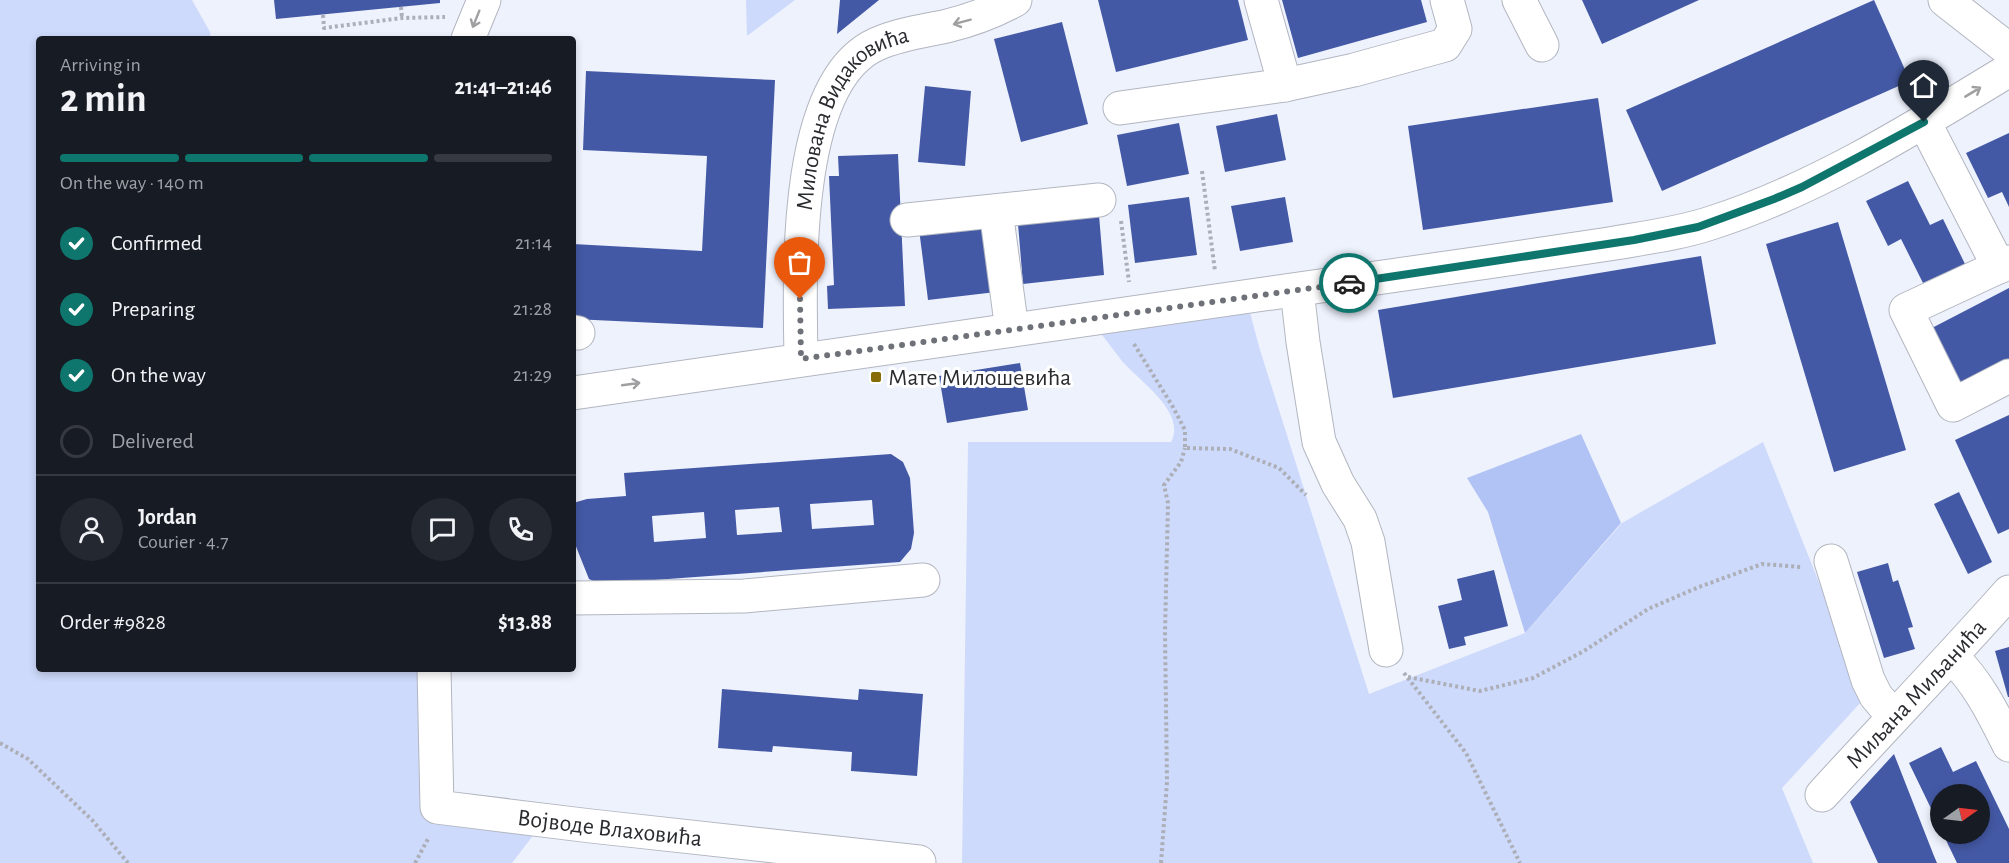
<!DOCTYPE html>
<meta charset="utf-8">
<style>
:root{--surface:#171b24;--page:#242831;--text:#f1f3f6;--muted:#9ea1a6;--line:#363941;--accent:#0f766e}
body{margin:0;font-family:"Alegreya Sans",sans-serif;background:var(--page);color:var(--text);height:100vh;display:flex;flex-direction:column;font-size:22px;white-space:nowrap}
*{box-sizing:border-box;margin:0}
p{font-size:20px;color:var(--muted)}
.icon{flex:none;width:33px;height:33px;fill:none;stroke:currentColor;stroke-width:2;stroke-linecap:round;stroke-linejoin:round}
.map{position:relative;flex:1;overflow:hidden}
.details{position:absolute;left:36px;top:36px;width:540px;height:636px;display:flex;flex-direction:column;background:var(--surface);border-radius:6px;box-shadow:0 3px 9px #0003}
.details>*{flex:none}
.needle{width:39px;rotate:76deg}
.tools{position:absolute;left:1930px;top:784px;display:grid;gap:12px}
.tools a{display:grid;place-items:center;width:60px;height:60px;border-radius:50%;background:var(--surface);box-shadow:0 3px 9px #0003;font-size:30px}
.pin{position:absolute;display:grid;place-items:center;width:51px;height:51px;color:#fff;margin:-62px -26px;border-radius:50% 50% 50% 0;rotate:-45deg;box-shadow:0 0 6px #0007}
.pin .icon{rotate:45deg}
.courier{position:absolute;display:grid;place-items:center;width:60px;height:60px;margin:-30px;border:4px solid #0f766e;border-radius:50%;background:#fff;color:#222;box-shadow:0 2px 8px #0007}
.head em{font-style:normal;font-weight:600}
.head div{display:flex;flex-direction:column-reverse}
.head{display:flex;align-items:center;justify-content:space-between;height:102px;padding:0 24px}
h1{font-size:39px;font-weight:600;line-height:45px}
.bar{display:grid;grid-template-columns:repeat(4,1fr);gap:9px 6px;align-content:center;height:72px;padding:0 24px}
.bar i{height:8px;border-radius:4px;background:var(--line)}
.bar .active{background:var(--accent)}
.bar p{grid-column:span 4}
.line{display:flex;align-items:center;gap:15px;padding:0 24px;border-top:2px solid var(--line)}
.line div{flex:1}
.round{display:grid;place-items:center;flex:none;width:63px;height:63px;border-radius:32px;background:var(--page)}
ol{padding:0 24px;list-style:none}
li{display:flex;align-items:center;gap:18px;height:66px}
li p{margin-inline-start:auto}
li .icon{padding:6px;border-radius:50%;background:var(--accent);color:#fff;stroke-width:4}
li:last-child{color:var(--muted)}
li i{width:33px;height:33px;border:3px solid var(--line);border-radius:50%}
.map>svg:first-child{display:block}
.green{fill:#cedafb}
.forest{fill:#b1c2f5}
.building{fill:#4459a5;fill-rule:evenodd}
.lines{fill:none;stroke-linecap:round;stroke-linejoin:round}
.minor-casing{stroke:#b2b6c0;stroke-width:35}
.path{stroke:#acafb7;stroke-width:4;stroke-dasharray:3 3;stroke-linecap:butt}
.minor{stroke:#fff;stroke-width:33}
.oneway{stroke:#a0a0a2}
.done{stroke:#6f7178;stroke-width:6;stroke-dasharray:0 10.8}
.route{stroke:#0f766e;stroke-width:8}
.poi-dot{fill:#876b08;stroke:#fff;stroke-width:2}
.labels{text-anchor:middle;stroke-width:6;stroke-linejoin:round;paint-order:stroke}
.street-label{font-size:24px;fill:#2b2c30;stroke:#fff}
.poi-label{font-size:24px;fill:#2b2c30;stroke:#fff;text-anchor:start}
</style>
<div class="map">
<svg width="2009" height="863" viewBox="0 0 2009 863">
<rect width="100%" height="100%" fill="#eef2fd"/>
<!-- green -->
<g class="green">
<polygon points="0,0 192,0 210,32 211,39 39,39 39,669 434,669 437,807 545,820 512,863 0,863"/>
<polygon points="746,0 795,0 747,36"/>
<path d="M1249,309l11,41 109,344 156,-61 97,-110 141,-81 101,253 -2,6 -80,87 31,75h-851l6,-421h203c16,-30 -32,-61 -49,-81 -8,-10 -15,-20 -23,-30z"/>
</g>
<!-- forest -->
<polygon class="forest" points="1581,434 1621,523 1525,633 1488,512 1467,478"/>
<!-- building -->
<g class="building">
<polygon points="274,0 440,0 440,3 276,19"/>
<polygon points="840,0 879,0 837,34"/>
<polygon points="1098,0 1238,0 1248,40 1116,72"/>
<polygon points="1282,0 1421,0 1427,22 1298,58"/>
<polygon points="1582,0 1699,0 1602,44"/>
<polygon points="1874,0 1910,81 1662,191 1626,110"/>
<polygon points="1062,22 1088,124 1021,142 994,39"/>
<polygon points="586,71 775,80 763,328 573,319 573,244 702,251 707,156 583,150"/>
<polygon points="925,86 971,91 965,166 918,162"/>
<polygon points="1598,98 1613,202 1423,230 1408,126"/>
<polygon points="1277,114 1286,160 1225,172 1216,126"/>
<polygon points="1179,123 1189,174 1127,186 1117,135"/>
<polygon points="2009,133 2009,207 2002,192 1988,198 1966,153"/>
<polygon points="898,154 905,306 828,309 827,286 834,285 829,176 839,176 838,156"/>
<polygon points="1908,181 1930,225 1943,219 1965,264 1923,283 1901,239 1888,246 1866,201"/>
<polygon points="1189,197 1197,255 1135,263 1128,205"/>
<polygon points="1285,197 1293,242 1240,251 1231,206"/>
<polygon points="1099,215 1104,275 1023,284 1018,224"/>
<polygon points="987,220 996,292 928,300 919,229"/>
<polygon points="1838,222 1906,450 1834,472 1766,244"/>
<polygon points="1701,256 1716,344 1393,398 1378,310"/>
<polygon points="2009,288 2009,362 1960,388 1930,329"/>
<polygon points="1020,363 1028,410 947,423 939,376"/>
<polygon points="2009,415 2009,529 1998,534 1955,440"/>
<path d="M891,454l12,8 7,16 4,55 -3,16 -11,13 -300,22 -11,-5 -16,-40v-36l14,-4 39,-3 -2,-23zM872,500l2,25 -62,4 -2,-25zM779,507l3,25 -45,3 -2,-25zM704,512l2,26 -52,4 -2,-26z"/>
<polygon points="1959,492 1992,562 1968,574 1934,504"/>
<polygon points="1888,563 1893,582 1898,580 1913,627 1908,628 1915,649 1884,658 1857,572"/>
<polygon points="1494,570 1508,626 1464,637 1466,645 1449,649 1438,606 1462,600 1457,579"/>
<polygon points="2009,647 2009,697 2008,697 1995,651"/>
<polygon points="722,689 858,700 859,689 923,694 917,776 851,771 852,752 773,746 772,752 718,748"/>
<polygon points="1941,747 1953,772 1976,761 2009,829 2009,863 1957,863 1943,834 1980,834 1980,795 1941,795 1941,829 1909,763"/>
<polygon points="1894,754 1934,856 1937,863 1878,863 1850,802"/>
</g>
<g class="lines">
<!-- minor casing -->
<g class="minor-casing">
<g id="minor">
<polyline points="1261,0 1285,85"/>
<polyline points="1519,0 1542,45"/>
<polyline points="1945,0 2009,50"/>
<polyline points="468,39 484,0"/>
<polyline points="1120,108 1285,85 1354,70 1445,45 1455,29 1447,0"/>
<polyline points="1924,122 1999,267"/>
<polyline points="996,211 1012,330"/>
<polyline points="907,220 1099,200"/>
<polyline points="2009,262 1906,310 1953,405 2009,376"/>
<polyline points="1297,290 1303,342 1319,442 1338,484 1360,519 1368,542 1386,650"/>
<polyline points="573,332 578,333"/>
<path id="s1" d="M801,359c-1,-78 -10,-277 76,-315 22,-10 47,-13 70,-18 25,-6 46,-14 68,-26"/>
<path d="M573,393l915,-131c40,-6 80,-12 121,-18 34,-6 69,-10 102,-21 106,-34 203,-95 298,-153"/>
<polyline points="1831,561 1868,680 1876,696 1893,716"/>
<polyline points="573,598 744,596 923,580"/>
<path d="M1952,657c26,25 41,56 57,88"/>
<path id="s2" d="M434,669l3,138 154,19 328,36"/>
<path id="s3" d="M1822,795c62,-68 126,-134 187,-203"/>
</g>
</g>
<!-- path -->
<g class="path">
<polyline points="401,7 402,18"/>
<polyline points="323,15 324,28 402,18 445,17"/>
<polyline points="1202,171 1215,271"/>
<polyline points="1121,221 1129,282"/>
<polyline points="1134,344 1173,407 1185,430 1185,448 1230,449 1279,468 1306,495"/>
<polyline points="1404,673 1466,753 1520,863"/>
<polyline points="1408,677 1480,691 1533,678 1584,651 1648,609 1699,587 1762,564 1801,567"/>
<polyline points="0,743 28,759 92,820 128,863"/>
<polyline points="415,863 429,837"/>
<polyline points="1161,863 1167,782 1165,633 1168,503 1164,485 1181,462 1185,448"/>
</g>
<!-- minor -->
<use href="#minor" class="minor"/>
</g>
<!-- one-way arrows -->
<defs><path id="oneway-shaft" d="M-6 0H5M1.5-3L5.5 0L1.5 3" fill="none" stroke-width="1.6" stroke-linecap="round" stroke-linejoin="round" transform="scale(1.5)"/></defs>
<g class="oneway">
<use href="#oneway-shaft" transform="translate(476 19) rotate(112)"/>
<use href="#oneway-shaft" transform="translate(962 22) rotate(165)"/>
<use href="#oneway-shaft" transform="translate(1973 92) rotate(-31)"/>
<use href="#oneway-shaft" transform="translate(631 384) rotate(-8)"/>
</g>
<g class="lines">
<!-- done -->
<polyline class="done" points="800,299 801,359 1349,283"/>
<!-- route -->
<polyline class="route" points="1349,283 1634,240 1698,227 1774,199 1802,187 1924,122"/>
</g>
<!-- markers -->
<rect class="poi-dot" x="870" y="371" width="12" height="12" rx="3"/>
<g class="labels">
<!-- street labels -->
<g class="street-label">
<text dy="8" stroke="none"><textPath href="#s1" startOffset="260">Милована Видаковића</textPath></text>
<text dy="8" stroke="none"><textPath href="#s3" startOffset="138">Миљана Миљанића</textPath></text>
<text dy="8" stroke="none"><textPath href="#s2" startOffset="312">Војводе Влаховића</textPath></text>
</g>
<!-- poi labels -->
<g class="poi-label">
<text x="888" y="385">Мате Милошевића</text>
</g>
</g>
</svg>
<div class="tools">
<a><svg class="needle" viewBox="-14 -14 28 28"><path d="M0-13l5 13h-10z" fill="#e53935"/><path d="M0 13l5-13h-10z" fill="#9ea1a6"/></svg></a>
</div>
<div class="pin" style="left:800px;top:299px;background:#ea580c"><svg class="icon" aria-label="bag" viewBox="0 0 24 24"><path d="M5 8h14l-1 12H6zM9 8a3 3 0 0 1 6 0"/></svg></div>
<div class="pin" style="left:1924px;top:122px;background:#1f2937"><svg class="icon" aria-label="home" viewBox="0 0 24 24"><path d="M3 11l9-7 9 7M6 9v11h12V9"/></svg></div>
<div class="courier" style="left:1349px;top:283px"><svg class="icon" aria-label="car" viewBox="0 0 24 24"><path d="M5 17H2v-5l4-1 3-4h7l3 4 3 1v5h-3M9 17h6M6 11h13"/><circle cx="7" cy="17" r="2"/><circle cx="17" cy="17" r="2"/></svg></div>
<section class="details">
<div class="head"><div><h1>2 min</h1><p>Arriving in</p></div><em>21:41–21:46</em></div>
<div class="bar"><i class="active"></i><i class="active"></i><i class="active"></i><i></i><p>On the way · 140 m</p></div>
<ol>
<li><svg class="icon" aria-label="check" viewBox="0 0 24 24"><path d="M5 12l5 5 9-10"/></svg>Confirmed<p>21:14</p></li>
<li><svg class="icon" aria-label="check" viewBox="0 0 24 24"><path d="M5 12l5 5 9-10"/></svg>Preparing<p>21:28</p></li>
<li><svg class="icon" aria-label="check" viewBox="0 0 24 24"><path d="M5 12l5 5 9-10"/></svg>On the way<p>21:29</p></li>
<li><i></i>Delivered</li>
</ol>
<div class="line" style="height:108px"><a class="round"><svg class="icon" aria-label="person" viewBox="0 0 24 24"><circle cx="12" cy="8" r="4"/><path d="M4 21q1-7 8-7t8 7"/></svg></a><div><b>Jordan</b><p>Courier · 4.7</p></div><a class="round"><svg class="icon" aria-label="chat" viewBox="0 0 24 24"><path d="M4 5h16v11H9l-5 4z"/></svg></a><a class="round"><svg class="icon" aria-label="phone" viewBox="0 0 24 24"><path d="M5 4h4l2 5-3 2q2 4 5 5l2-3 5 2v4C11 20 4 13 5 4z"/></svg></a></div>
<div class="line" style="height:78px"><div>Order #9828</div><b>$13.88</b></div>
</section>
</div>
